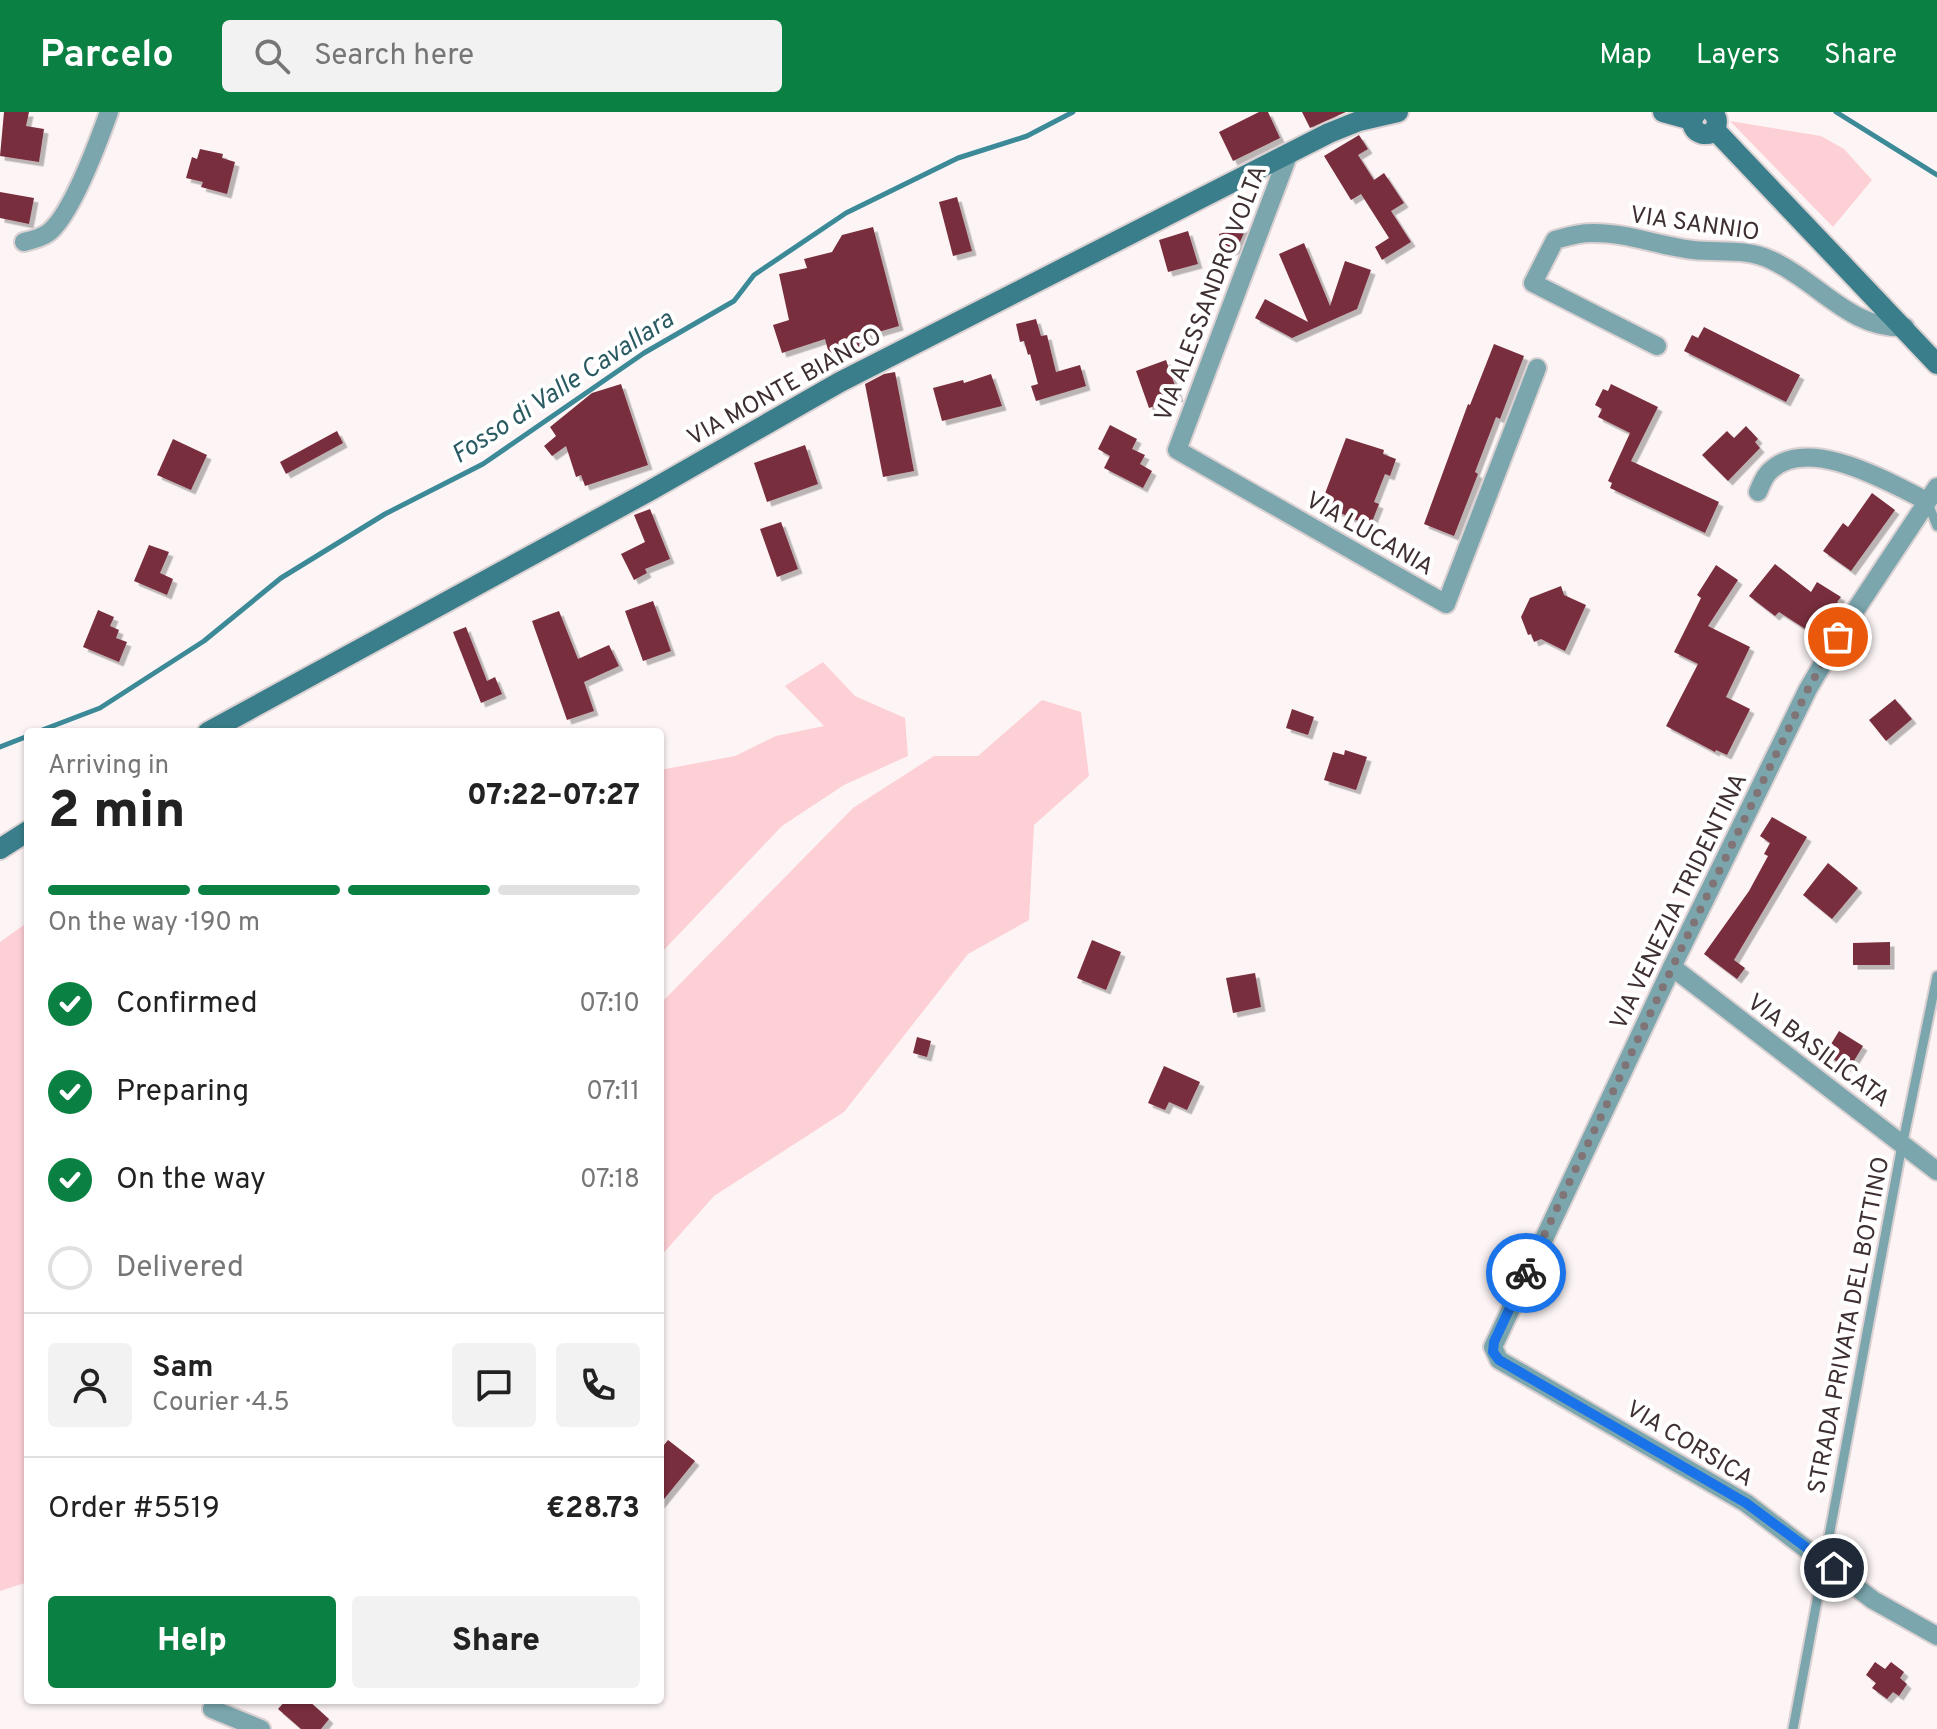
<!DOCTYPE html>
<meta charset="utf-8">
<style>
:root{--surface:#fff;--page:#f2f2f2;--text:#222;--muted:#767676;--line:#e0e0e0;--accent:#0b8043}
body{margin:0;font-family:Overpass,sans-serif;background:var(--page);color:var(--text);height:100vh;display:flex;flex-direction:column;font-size:30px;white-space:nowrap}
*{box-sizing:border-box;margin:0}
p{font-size:26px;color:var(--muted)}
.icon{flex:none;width:44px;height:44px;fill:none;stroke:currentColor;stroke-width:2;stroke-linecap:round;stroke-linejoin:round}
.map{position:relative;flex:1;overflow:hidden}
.sheet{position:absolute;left:24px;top:616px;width:640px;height:976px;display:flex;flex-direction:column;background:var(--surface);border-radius:8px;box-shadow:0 2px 6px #0004}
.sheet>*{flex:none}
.pin{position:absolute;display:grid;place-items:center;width:68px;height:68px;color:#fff;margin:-34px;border:4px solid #fff;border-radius:50%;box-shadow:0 2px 8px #0007}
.courier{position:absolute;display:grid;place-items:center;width:80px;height:80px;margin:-40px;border:6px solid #1a73e8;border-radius:50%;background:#fff;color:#222;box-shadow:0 2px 10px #0007}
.headline em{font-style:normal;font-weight:800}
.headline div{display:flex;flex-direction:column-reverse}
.headline{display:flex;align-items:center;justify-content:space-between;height:136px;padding:0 24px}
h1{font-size:52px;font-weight:800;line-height:60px}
.bar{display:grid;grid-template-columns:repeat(4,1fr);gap:12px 8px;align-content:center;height:96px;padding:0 24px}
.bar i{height:10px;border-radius:6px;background:var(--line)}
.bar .active{background:var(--accent)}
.bar p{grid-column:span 4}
.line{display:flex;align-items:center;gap:20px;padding:0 24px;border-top:2px solid var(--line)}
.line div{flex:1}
.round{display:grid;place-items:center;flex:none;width:84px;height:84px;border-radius:8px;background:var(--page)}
ol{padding:0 24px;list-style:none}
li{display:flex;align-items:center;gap:24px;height:88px}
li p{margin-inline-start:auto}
li .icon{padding:8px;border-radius:50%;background:var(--accent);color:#fff;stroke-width:4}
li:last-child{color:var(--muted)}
li i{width:44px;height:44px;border:4px solid var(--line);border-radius:50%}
.cta{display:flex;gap:16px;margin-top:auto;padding:16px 24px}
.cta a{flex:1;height:92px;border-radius:8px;background:var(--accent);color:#fff;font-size:32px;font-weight:800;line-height:92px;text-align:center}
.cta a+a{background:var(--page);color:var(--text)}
header{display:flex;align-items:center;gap:48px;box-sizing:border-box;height:112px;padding:0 40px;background:var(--accent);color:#fff}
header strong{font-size:38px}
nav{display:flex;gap:44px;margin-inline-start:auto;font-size:28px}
.search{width:560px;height:72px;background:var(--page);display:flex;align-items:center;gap:20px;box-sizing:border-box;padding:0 28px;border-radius:8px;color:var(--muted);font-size:30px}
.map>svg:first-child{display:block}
.green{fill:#fdd0d5}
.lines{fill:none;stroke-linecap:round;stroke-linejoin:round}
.stream{stroke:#3c8a98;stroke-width:5}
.building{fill:#792e3d;filter:url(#shadow)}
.lane-casing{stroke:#dbd1d2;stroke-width:13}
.street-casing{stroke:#dbd1d2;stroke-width:22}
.secondary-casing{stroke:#dbd1d2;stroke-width:24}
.lane{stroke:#7ba6ae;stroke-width:9}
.street{stroke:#7ba6ae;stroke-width:18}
.secondary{stroke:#397e8a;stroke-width:20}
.done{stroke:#817476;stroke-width:8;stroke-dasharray:0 14.4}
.route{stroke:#1a73e8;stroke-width:10}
.labels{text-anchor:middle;stroke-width:8;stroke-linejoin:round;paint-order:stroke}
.street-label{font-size:24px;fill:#3e2f31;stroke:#fff}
.water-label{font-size:26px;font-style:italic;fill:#2a5a62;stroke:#fff}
</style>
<header>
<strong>Parcelo</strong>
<div class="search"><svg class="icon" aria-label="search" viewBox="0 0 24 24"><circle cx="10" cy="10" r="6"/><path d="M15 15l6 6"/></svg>Search here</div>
<nav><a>Map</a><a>Layers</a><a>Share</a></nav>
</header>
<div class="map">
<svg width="1937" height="1617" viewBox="0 0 1937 1617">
<defs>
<filter id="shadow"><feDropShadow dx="4.5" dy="4.5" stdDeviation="0" flood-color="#0004"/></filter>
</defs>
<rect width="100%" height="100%" fill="#fdf5f5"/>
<!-- green -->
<g class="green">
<polygon points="1730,9 1821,24 1844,37 1872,68 1833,115"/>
<polygon points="823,550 855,584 905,606 908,644 844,673 782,714 660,842 660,658 735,644 776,624 824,614 785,574"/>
<polygon points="1042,588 1081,600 1089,664 1034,713 1029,808 968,842 844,1000 714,1084 660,1145 660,892 853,696 934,644 978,644"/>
<polygon points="28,810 28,1470 0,1479 0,830"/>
</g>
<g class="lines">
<!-- stream -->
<g class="stream">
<polyline points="1836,0 1937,63"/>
<polyline points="37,620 100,596 204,529 281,466 385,402 483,352 644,241 734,189 754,163 846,101 958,46 1027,24 1073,0"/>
<polyline points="0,635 28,624"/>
</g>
</g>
<!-- building -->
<g class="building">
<polygon points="4,0 29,0 26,14 44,17 39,50 0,44"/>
<polygon points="1259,0 1268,0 1280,26 1233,49 1219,20"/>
<polygon points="1302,0 1346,0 1310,16"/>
<polygon points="1359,23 1368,37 1358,43 1374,68 1384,61 1404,91 1391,99 1411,130 1382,148 1375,135 1389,126 1361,82 1351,88 1324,44"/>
<polygon points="200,37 223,42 222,46 235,50 227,82 201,75 203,70 186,66 192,45 197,47"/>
<polygon points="0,80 34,86 29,112 0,106"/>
<polygon points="957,85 972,139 953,144 939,90"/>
<polygon points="1247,114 1237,137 1225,141 1219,122"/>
<polygon points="873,115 899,214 858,226 860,237 830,245 825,227 782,241 773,213 789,208 779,162 807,156 804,147 832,140 842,123"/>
<polygon points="1188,119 1198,152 1168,160 1159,128"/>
<polygon points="1304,131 1330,194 1345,149 1371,158 1357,197 1292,226 1255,206 1265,187 1308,210 1279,142"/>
<polygon points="1036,207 1041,224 1047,223 1056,260 1080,253 1086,274 1036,289 1031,274 1038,272 1030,242 1028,243 1024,229 1020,230 1016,212"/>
<polygon points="1704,215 1800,263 1786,290 1684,239 1692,223 1698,226"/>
<polygon points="1494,232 1524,244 1500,307 1496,305 1475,360 1478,362 1454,424 1424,412 1468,292 1470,293"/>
<polygon points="1166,248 1179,285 1149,296 1136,259"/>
<polygon points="895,260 914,359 883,365 865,272 884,262"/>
<polygon points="991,262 1002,294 942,309 933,276 963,268 964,271"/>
<polygon points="621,272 648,353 585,374 581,363 576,365 566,334 552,344 544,334 556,324 550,315 592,281"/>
<polygon points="1611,272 1658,295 1631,349 1719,390 1705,421 1610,376 1612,371 1608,369 1630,321 1598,305 1602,297 1595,293 1603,277 1608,279"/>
<polygon points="1110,313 1137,327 1132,337 1145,343 1140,352 1152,359 1143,376 1104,356 1110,344 1098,337"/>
<polygon points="1746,314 1758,327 1755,330 1760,336 1728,369 1702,343 1727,319 1734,326"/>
<polygon points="337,319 343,331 286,362 280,350"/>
<polygon points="1346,326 1384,338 1383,342 1396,347 1390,364 1385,362 1374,390 1379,392 1372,410 1359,405 1358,409 1321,392"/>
<polygon points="173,327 207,343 191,378 157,363"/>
<polygon points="805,333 818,372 767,390 754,351"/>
<polygon points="1872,381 1895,398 1851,459 1823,439 1843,411 1848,415"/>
<polygon points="650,397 670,447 645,457 647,461 634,468 621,442 645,430 634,403"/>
<polygon points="781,410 798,457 777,465 760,417"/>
<polygon points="149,433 169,440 160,461 173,467 167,483 134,469"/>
<polygon points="1775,452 1811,480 1817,470 1841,485 1837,490 1842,493 1831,512 1820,505 1810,520 1779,500 1775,504 1749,484"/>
<polygon points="1716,453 1738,468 1708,514 1750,535 1726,585 1750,597 1727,643 1716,638 1715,640 1666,614 1698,552 1674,540 1701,486 1697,483"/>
<polygon points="1561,474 1564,483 1586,493 1565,539 1541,527 1534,530 1531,522 1528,523 1521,505 1530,486"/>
<polygon points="653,489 671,539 643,549 625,499"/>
<polygon points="98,498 114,505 110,514 119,518 116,526 127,530 119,550 83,535"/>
<polygon points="559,499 578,547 609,533 619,554 584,570 594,599 567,608 532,509"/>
<polygon points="466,515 487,569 495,565 502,582 481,591 453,520"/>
<polygon points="1895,587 1912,607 1886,629 1869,608"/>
<polygon points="1292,597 1314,605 1308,623 1286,616"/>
<polygon points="1345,638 1367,645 1356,678 1324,668 1333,640 1344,643"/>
<polygon points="1772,705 1807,725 1734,848 1745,856 1737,867 1704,842 1749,779 1768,744 1764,742 1770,731 1760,724"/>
<polygon points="1828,751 1858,776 1832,807 1803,783"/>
<polygon points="1092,828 1121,840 1106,878 1077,866"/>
<polygon points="1890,830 1890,853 1853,853 1853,831"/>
<polygon points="1255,861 1261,895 1233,901 1226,866"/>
<polygon points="1839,919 1863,934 1849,957 1825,942"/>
<polygon points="917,925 931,929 927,945 913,941"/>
<polygon points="1164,954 1200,970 1187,998 1169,990 1165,998 1148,991"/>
<polygon points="668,1328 695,1349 660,1392 660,1338"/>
<polygon points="1875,1550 1885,1557 1891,1550 1904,1560 1900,1566 1907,1572 1899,1584 1893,1580 1887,1587 1872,1576 1876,1571 1866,1563"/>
<polygon points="286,1588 308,1588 329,1607 321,1617 301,1617 278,1597"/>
</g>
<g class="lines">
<!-- lane casing -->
<g class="lane-casing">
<g id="lane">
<polyline points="1927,389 1937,414"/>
<polyline points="1793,1617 1900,1044 1937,864"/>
</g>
</g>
<!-- street casing -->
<g class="street-casing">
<g id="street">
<polyline points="1289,41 1177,338 1446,492 1537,256"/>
<path d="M24,130c8,-2 17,-4 24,-9 23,-17 51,-93 61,-121"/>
<path d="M1657,234l-124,-63 22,-43c11,-3 23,-7 36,-7 34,-1 68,13 102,17 27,3 53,-2 78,10 47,21 79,70 134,67"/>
<polyline points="1937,375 1845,514 1808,577 1672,855 1493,1235 1499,1248 1746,1391 1873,1488 1937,1524"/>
<path d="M1758,380c3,-7 6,-16 12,-21 38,-37 120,12 157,30"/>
<polyline points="1672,855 1937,1059"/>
<polyline points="212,1597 261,1617"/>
</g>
</g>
<!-- secondary casing -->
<g class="secondary-casing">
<g id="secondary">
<polyline points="1663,0 1692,8"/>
<path d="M1697,0c-11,13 0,26 15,21 6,-7 7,-15 0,-21"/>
<polyline points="1715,18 1937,252"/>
<polyline points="208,620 653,377 840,270 1329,21 1359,9 1398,0"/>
<polyline points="0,737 28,719"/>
</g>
</g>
<!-- lane -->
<use href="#lane" class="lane"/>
<!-- street -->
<use href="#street" class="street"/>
<!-- secondary -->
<use href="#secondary" class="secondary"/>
</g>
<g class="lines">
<!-- done -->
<polyline class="done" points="1526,1161 1685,829 1808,577 1838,525"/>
<!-- route -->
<polyline class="route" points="1526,1161 1494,1230 1493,1240 1499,1248 1746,1391 1834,1456"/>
</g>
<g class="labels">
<!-- street labels -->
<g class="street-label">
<text transform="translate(1695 111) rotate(8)" y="8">VIA SANNIO</text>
<text transform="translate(1210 181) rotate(-69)" y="8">VIA ALESSANDRO VOLTA</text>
<text transform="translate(784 274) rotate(-29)" y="8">VIA MONTE BIANCO</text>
<text transform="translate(1370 421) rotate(30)" y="8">VIA LUCANIA</text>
<text transform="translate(1678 789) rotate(-64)" y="8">VIA VENEZIA TRIDENTINA</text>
<text transform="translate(1819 938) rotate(37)" y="8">VIA BASILICATA</text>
<text transform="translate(1848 1213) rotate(-79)" y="8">STRADA PRIVATA DEL BOTTINO</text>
<text transform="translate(1690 1331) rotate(31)" y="8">VIA CORSICA</text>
</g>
<!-- water labels -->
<g class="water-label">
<text transform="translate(562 274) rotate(-33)" y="9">Fosso di Valle Cavallara</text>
</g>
</g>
</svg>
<div class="pin" style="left:1838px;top:525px;background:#ea580c"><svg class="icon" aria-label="bag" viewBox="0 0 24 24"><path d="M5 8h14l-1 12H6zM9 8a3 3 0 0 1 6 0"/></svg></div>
<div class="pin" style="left:1834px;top:1456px;background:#1f2937"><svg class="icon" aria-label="home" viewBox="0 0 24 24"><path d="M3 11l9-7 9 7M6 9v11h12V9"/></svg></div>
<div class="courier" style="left:1526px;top:1161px"><svg class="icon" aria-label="bike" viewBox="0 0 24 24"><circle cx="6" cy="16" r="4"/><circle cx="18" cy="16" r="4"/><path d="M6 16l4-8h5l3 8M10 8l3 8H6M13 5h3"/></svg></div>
<section class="sheet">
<div class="headline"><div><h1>2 min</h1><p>Arriving in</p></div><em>07:22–07:27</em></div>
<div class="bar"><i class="active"></i><i class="active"></i><i class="active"></i><i></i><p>On the way · 190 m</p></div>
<ol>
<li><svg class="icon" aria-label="check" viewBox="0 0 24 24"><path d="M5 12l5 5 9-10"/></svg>Confirmed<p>07:10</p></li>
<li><svg class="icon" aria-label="check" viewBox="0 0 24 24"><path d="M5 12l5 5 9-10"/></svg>Preparing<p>07:11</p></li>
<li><svg class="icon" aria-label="check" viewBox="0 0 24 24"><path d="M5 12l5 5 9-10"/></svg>On the way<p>07:18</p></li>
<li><i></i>Delivered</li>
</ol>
<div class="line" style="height:144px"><a class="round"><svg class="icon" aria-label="person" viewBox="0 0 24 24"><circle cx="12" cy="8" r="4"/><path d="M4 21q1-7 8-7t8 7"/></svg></a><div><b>Sam</b><p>Courier · 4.5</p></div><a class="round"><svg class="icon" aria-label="chat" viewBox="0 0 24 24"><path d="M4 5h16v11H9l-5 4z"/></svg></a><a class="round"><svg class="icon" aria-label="phone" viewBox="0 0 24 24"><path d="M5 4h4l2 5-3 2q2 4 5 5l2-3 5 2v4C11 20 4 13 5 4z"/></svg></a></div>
<div class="line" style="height:104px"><div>Order #5519</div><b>€28.73</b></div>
<div class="cta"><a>Help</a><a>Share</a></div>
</section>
</div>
